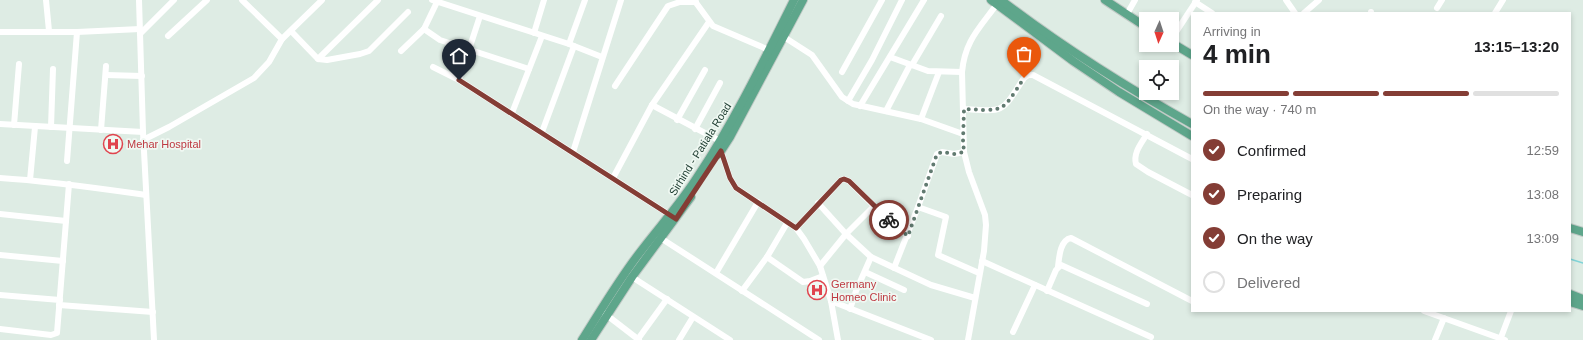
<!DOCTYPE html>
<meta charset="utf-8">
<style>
:root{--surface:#fff;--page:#f6f6f6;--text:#202124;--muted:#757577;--line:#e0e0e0;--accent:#843d35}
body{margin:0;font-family:Helvetica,sans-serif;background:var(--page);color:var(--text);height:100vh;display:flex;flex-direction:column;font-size:15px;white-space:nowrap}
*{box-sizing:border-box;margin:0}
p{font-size:13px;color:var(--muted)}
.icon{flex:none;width:22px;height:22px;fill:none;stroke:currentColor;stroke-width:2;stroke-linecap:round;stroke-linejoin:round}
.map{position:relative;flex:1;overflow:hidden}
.panel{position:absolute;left:1191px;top:12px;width:380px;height:300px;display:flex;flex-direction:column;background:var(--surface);border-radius:0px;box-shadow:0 2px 6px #0003}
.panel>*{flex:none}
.needle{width:26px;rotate:183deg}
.fabs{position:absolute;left:1139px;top:12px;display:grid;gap:8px}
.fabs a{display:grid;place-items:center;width:40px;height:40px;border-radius:0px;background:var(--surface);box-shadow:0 2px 6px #0003;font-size:20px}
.pin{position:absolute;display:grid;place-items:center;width:34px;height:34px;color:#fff;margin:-41px -17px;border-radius:50% 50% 50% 0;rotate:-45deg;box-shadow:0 0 4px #0007}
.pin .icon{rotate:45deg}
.courier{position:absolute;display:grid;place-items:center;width:40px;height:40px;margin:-20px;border:3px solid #843d35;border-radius:50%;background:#fff;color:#222;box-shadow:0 1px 5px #0007}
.headline em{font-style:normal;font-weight:600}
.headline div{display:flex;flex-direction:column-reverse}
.headline{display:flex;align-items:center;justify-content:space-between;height:68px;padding:0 12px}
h1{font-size:26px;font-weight:600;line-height:30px}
.bar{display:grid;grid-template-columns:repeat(4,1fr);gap:6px 4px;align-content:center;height:48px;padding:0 12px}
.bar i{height:5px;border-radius:3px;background:var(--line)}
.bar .active{background:var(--accent)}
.bar p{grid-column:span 4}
ol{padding:0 12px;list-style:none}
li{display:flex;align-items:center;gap:12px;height:44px}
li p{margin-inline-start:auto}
li .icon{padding:4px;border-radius:50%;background:var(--accent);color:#fff;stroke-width:4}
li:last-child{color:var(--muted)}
li i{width:22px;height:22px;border:2px solid var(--line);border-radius:50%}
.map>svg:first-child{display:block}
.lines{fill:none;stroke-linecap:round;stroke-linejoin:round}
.stream{stroke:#80d4d8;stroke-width:1.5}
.major-casing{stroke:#c0c9c5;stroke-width:10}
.minor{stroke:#fff;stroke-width:6}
.major{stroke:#5ea68b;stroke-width:8}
.done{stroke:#617a70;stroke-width:4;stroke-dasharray:0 7.2}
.route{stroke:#843d35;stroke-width:5}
.labels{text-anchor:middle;stroke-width:3.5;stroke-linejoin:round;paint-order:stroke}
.health-label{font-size:11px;fill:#be3a42;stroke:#eff8f2;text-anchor:start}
.street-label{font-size:11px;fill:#1e3d31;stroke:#eff8f2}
</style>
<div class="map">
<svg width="1583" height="340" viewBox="0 0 1583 340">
<rect width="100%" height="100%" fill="#deece4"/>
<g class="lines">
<!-- stream -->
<polyline class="stream" points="1570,259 1583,263"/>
<!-- major casing -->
<g class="major-casing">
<g id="major">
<polyline points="991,0 1073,61 1119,92 1192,136"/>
<path d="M1001,0c60,46 125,87 191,124"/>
<polyline points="1105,0 1146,27"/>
<polyline points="1172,43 1192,55"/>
<polyline points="719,154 730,137 803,0"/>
<polyline points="1570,228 1583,232"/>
<polyline points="1570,294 1583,299"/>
<polyline points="1570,302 1583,306"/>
<path d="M582,340c19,-30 37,-61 59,-89 19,-25 40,-48 57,-75 37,-56 66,-116 96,-176"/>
<polyline points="591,340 632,277 691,197"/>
</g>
</g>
<!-- minor -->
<g class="minor">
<polyline points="46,0 49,31"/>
<polyline points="139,0 143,132 154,340"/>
<polyline points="242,0 282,39 322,0"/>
<polyline points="432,0 569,44 602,57"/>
<polyline points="694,0 713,26 769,50"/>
<polyline points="1286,0 1295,13"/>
<polyline points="1195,2 1212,13"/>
<polyline points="1437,8 1442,0"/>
<polyline points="1371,12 1371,13"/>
<polyline points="1304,13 1319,0"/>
<polyline points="1495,13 1503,0"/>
<polyline points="1127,14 1135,0"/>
<polyline points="709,22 652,105 720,141"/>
<polyline points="424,29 440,40 529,69"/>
<polyline points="291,31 318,59 327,60 360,54 369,51 408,12"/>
<polyline points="0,32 77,32 140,29"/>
<polyline points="534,33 544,0"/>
<polyline points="140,34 174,0"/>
<polyline points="168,36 207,0"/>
<polyline points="784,37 812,55 842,97 853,104 921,119 963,134"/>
<polyline points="1172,38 1197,0"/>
<polyline points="569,44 585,0"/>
<polyline points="401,51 424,29 437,2"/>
<polyline points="890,57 928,71 962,72"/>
<polyline points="318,59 378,0"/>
<polyline points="912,65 941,16"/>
<polyline points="433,67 459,80 673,217"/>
<polyline points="842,72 882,0"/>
<polyline points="106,75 142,76"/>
<polyline points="459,80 480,16"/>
<polyline points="615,86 668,6 680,2 696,2"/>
<polyline points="848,101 872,60 902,0"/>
<polyline points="860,106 924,0"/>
<path d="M964,109c42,3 37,4 60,-31l4,-3h5l159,84"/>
<polyline points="886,111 910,65"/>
<polyline points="512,113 542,36"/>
<polyline points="921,119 939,72"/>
<polyline points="677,120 705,70"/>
<polyline points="0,124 143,132"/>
<polyline points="14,125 19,64"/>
<polyline points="51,127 53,69"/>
<polyline points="695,129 720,83"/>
<polyline points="101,130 106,66"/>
<polyline points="542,132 574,46"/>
<path d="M1147,134c-6,10 -14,19 -11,30l12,8 44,23"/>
<polyline points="143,140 169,127 254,78 269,62 282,39"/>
<polyline points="721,151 730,178 736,188 796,228 804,239 820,266 831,301 838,340"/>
<polyline points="573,152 621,0"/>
<polyline points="67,161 77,32"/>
<path d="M0,178c49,3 97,10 146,17"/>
<polyline points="613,178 652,105"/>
<polyline points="30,180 35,127"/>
<polyline points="818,203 846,234 871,257 931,285 975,298"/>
<polyline points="918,207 946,217 938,255 979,273"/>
<polyline points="0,214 66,221"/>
<polyline points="796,228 841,180 844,179 849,181 874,206 908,236"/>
<polyline points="659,237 819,340"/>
<polyline points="0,255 63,261"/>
<polyline points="767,257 803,282 810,281 823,276"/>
<polyline points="982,261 1151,337"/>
<polyline points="820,266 846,234 874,206"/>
<path d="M1058,267c1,-9 2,-27 13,-29l121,63"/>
<polyline points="894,268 918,207 937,154 942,152 954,154 964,152"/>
<polyline points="865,272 904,290"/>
<polyline points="716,273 758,202"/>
<polyline points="632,277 730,340"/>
<polyline points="742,291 767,257 787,223"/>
<polyline points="1047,291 1056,270 1061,265 1147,304"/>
<polyline points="0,295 60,300"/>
<polyline points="831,301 931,340"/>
<polyline points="59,305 153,312"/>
<polyline points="850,309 856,291 871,257"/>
<polyline points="1424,311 1505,340"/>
<polyline points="604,313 639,340"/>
<polyline points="0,329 51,335 57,333 69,184"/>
<polyline points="1013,332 1035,285"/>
<polyline points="638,339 667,299"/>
<polyline points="679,340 693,317"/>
<path d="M968,340l16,-89 2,-26 -1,-10 -16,-43 -5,-20 -2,-80c3,-33 19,-45 37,-71"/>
<polyline points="1435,340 1444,318"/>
<polyline points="1500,340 1511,311"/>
</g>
<!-- major -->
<use href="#major" class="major"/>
</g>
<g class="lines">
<!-- done -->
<path class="done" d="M889,220l19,16 29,-82 5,-2 12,2 10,-2 -1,-11 1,-32c42,2 37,4 60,-31"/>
<!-- route -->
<polyline class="route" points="459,80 676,219 721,151 730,178 736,188 796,228 841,180 844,179 849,181 889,220"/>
</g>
<!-- icons -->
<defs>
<g id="hospital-ring" transform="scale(1)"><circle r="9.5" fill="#eff8f2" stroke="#e0444e" stroke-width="1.5"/><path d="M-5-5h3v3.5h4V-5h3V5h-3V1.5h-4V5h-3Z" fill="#e0444e"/></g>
</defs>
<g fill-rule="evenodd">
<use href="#hospital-ring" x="113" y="144"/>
<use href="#hospital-ring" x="817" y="290"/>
</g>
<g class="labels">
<!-- health labels -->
<g class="health-label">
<text x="127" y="148">Mehar Hospital</text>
<text x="831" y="288">Germany<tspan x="831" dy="13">Homeo Clinic</tspan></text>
</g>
<!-- street labels -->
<g class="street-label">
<text transform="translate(700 149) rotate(-58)" y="4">Sirhind - Patiala Road</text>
</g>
</g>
</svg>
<div class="fabs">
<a><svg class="needle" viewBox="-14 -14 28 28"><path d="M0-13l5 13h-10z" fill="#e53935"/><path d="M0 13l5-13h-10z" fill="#757577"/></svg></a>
<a><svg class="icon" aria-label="locate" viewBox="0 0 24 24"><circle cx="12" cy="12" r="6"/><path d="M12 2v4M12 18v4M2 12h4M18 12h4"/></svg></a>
</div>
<div class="pin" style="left:1024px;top:78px;background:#ea580c"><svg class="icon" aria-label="bag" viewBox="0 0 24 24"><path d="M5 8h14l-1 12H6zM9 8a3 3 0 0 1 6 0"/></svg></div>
<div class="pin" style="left:459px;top:80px;background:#1f2937"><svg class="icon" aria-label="home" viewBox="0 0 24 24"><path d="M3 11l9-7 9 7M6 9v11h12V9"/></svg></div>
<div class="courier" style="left:889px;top:220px"><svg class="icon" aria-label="bike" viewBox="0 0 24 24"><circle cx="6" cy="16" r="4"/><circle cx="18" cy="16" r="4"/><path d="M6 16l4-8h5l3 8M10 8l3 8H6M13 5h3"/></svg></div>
<section class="panel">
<div class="headline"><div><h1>4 min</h1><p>Arriving in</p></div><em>13:15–13:20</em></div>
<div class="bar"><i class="active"></i><i class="active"></i><i class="active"></i><i></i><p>On the way · 740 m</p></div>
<ol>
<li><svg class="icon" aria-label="check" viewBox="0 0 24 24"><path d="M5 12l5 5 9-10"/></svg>Confirmed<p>12:59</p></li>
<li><svg class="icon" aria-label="check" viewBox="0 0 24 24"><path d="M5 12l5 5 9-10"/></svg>Preparing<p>13:08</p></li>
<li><svg class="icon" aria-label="check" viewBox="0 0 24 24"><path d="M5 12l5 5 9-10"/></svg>On the way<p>13:09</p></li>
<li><i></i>Delivered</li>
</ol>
</section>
</div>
